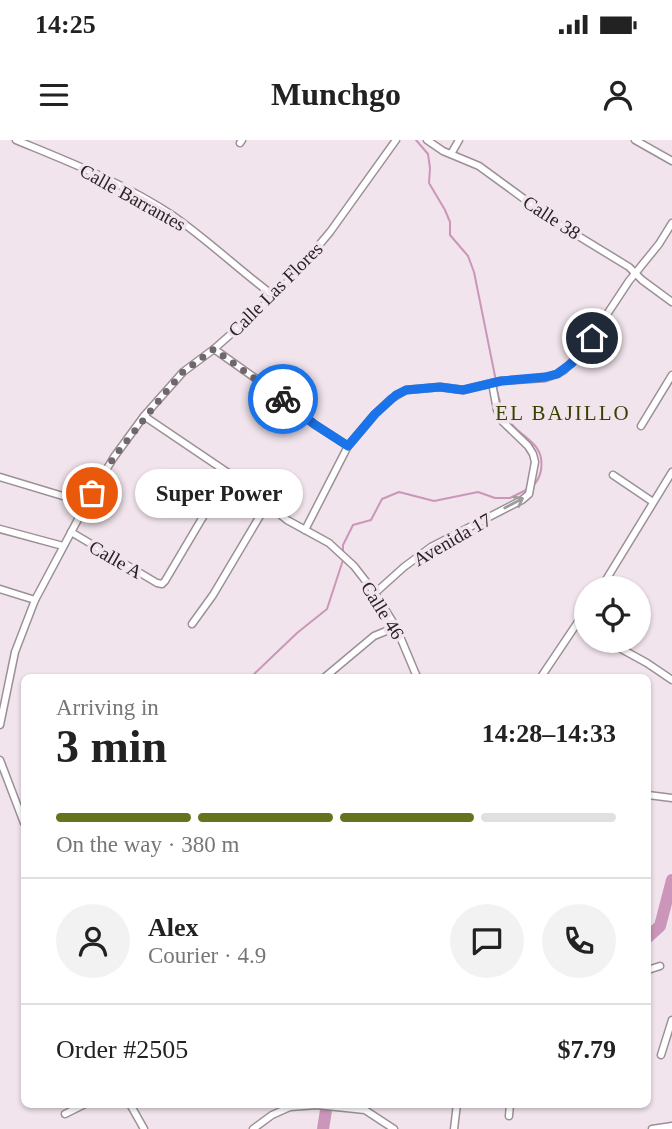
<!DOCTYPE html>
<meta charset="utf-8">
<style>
:root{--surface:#fff;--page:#f2f2f2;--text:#222;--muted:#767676;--line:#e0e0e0;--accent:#66721d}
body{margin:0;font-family:"Times New Roman",serif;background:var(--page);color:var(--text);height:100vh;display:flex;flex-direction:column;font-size:26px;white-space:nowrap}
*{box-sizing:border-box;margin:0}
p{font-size:23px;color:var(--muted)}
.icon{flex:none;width:38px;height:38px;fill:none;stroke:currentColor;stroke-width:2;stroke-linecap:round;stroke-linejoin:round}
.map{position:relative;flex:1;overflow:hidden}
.drawer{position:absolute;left:21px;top:534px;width:630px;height:434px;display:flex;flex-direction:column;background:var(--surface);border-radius:10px;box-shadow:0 2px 5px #0004}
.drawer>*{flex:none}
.tools{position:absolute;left:574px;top:436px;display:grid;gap:14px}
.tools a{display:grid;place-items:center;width:77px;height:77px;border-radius:50%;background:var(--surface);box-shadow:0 2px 5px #0004;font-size:35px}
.pin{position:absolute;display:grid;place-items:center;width:60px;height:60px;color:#fff;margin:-30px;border:4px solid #fff;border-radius:50%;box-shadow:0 2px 7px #0007}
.courier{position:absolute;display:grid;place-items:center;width:70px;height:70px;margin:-35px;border:5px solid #1a73e8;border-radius:50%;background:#fff;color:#222;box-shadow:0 2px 9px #0007}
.bubble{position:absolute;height:49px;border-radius:24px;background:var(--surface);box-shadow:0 2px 5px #0004;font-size:23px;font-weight:700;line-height:49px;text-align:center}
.overview em{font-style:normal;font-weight:700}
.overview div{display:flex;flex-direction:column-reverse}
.overview{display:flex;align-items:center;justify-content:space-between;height:119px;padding:0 35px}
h1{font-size:46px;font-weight:700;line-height:52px}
.bar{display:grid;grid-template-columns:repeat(4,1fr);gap:10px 7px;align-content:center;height:84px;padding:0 35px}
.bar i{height:9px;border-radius:5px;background:var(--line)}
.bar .on{background:var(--accent)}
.bar p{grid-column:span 4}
.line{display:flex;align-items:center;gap:18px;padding:0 35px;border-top:2px solid var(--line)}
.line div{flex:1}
.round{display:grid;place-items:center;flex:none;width:74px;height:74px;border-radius:37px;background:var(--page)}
.status{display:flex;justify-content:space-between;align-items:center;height:49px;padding:0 35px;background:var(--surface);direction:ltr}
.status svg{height:19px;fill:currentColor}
header{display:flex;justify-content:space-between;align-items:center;height:91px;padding:0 35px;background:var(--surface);font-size:32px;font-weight:700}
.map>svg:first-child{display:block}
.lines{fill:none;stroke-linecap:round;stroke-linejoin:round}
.stream{stroke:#cb96b9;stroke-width:2}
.river{stroke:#cb96b9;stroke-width:12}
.street-casing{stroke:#9c9097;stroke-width:9}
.street{stroke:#fff;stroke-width:6}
.oneway{stroke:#9e9c9d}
.done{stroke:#6e676b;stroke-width:7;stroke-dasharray:0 12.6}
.route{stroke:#1a73e8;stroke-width:9}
.labels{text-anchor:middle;stroke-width:7;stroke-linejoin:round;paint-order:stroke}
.street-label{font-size:19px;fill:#282326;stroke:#f1e4ec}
.neighbourhood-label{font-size:21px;letter-spacing:2px;fill:#374001;stroke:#f1e4ec}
</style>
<div class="status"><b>14:25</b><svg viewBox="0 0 49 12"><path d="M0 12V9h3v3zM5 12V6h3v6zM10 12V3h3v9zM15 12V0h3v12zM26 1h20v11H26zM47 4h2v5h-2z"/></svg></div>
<header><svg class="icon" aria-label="menu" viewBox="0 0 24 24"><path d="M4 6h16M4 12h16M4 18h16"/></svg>Munchgo<svg class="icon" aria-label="person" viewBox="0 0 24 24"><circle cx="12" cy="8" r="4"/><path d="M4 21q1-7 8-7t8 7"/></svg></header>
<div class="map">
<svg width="672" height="989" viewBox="0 0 672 989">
<rect width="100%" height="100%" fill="#f1e4ec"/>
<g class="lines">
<!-- stream -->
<g class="stream">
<polyline points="416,0 428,14 430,28 429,43 445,70 450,82 450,95 468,116 474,132 496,241"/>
<path d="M496,246c3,14 6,25 14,36 14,18 35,21 31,48 -1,7 -3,10 -7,15"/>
<polyline points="343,411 343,405 353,385 371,380 382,359 399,352 434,361 478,352 495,358 510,358 526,350"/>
<polyline points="251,537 297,493 327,469 343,420"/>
</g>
<!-- river -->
<g class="river">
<polyline points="648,797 660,786 672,740"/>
<polyline points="323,989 327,964"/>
</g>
<!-- street casing -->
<g class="street-casing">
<g id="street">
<path d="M16,0c53,22 108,43 156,75 36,25 67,55 102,81"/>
<polyline points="427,0 443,11 479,26 557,83 629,127 642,140 672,162"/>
<polyline points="635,0 672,21"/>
<polyline points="240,3 242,0"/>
<polyline points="451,14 459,0"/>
<polyline points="214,209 272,250 314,284 348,306"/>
<polyline points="144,276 252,349 267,364 287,380 329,403 354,426 375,453 396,487 417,537"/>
<polyline points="641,286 672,235"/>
<polyline points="613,335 653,362"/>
<polyline points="0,337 86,363"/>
<polyline points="0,389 63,406"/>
<polyline points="305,390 348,306 375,274 391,259 406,250 440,247 463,250 501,241 545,238 557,234 564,230 582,212 629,141 659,104 672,83"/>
<polyline points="71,392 157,443 162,444 165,441 229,333"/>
<polyline points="601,448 672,332"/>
<polyline points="0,449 35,460"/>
<polyline points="375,453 404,427 431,407 522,360 529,354 535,322 533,314 528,306 502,281 497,270 492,243"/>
<polyline points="192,484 213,455 267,364"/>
<polyline points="605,500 647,523 672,540"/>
<polyline points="325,537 374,496 396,487"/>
<polyline points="541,537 586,470"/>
<polyline points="0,585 15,512 35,460 92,353 114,317 144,276 183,232 214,209 274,156 293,136 330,92 396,0"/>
<polyline points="0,620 24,683"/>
<polyline points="648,655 672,658"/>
<polyline points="648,830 660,826"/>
<polyline points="661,915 672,880"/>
<polyline points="130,964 144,989"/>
<polyline points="65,974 85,964"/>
<polyline points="509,976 510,964"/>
<polyline points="253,989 272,975 290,967 317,965 365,970 394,989"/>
<polyline points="454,989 457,964"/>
<polyline points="652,989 672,986"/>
</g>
</g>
<!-- street -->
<use href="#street" class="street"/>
</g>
<!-- one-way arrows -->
<defs><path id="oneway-shaft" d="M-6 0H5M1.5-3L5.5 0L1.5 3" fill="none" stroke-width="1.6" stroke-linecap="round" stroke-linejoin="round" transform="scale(1.75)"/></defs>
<use class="oneway" href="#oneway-shaft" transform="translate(514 363) rotate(-28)"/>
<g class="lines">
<!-- done -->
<polyline class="done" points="92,353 114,317 164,254 183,232 214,209 283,259"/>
<!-- route -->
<polyline class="route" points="283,259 314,284 348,306 375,274 396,255 406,250 440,247 463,250 501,241 545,237 557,234 572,223 592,198"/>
</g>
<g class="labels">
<!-- street labels -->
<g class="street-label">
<text transform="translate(133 57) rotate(29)" y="7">Calle Barrantes</text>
<text transform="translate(552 77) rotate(33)" y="7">Calle 38</text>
<text transform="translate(275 149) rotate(-45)" y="7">Calle Las Flores</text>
<text transform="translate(452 399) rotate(-30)" y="7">Avenida 17</text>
<text transform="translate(116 419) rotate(30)" y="7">Calle A</text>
<text transform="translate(383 470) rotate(58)" y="7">Calle 46</text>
</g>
<!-- neighbourhood labels -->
<g class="neighbourhood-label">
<text x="563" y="280">EL BAJILLO</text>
</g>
</g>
</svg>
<div class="tools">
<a><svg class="icon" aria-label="locate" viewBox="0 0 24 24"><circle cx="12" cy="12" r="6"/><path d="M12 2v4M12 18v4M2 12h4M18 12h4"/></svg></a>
</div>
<div class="pin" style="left:92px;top:353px;background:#ea580c"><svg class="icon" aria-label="bag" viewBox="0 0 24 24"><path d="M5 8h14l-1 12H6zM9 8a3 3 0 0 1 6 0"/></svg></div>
<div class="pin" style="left:592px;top:198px;background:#1f2937"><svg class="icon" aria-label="home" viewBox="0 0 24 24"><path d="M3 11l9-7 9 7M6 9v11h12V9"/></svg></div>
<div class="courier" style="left:283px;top:259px"><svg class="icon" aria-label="bike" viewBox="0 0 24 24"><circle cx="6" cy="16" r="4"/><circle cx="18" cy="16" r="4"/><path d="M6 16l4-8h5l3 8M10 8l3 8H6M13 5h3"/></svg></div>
<div class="bubble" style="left:135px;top:329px;width:168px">Super Power</div>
<section class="drawer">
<div class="overview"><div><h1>3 min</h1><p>Arriving in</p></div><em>14:28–14:33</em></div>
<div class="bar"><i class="on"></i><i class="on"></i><i class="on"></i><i></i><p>On the way · 380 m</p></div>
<div class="line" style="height:126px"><a class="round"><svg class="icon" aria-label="person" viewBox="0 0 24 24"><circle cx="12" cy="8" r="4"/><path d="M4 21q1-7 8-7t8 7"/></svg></a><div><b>Alex</b><p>Courier · 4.9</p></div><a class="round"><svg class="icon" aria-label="chat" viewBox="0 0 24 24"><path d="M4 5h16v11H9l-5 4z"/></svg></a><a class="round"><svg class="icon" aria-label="phone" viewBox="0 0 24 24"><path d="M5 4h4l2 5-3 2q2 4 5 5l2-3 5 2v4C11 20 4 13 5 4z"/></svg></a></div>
<div class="line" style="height:91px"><div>Order #2505</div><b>$7.79</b></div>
</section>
</div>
